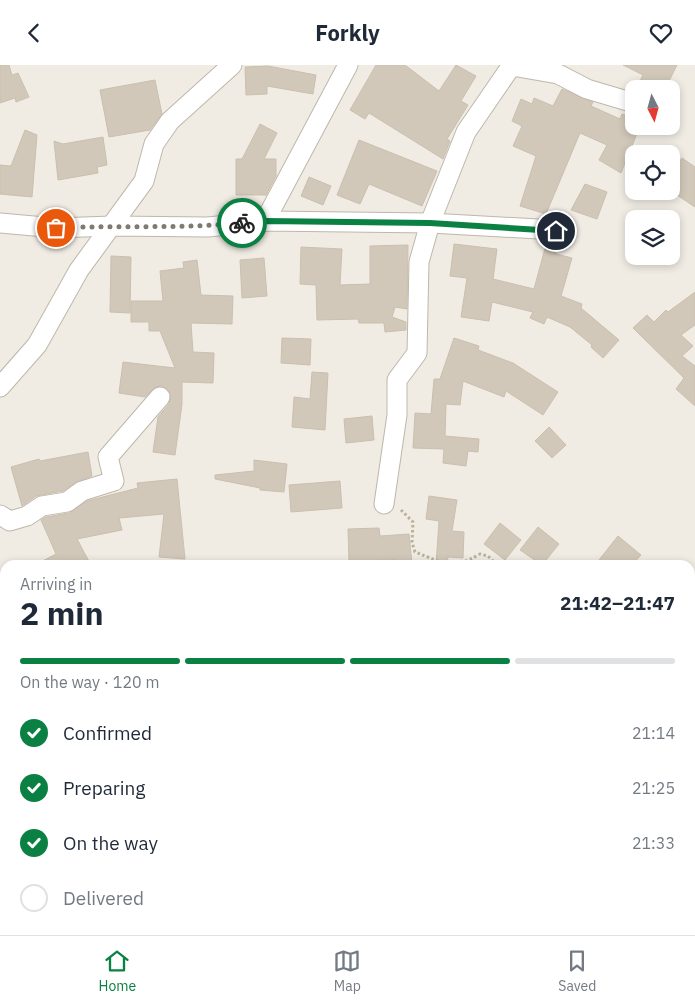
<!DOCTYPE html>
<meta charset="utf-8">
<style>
:root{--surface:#fff;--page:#f6f6f7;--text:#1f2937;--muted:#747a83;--line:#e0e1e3;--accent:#0b8043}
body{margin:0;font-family:"IBM Plex Sans",sans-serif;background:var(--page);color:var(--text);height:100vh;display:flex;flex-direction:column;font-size:19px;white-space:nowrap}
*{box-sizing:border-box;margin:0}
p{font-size:16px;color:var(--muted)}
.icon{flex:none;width:28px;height:28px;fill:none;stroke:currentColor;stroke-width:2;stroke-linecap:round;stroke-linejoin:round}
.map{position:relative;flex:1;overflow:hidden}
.side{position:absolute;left:0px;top:495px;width:695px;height:375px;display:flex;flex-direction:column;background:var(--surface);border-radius:15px 15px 0 0;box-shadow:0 2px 8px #0003}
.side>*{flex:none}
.needle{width:32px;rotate:174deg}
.tools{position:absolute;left:625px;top:15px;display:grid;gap:10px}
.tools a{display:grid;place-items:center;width:55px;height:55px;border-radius:10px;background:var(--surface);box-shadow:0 2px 8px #0003;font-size:25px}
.pin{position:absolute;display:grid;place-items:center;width:42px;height:42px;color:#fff;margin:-21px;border:2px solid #fff;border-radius:50%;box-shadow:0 1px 5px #0007}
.courier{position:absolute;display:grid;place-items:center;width:50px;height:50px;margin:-25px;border:4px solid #0b8043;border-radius:50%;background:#fff;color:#222;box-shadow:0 1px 6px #0007}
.head em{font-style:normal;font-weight:800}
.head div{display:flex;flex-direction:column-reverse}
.head{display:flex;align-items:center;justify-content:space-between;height:85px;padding:0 20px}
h1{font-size:32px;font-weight:800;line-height:38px}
.bar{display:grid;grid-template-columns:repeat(4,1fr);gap:8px 5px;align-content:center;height:60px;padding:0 20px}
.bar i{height:6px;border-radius:4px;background:var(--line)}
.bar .selected{background:var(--accent)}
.bar p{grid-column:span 4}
ol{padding:0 20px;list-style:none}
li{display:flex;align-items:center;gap:15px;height:55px}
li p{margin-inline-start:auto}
li .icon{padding:5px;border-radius:50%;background:var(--accent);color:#fff;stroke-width:4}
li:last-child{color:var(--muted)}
li i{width:28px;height:28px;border:2px solid var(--line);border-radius:50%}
header{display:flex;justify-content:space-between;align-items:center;height:65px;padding:0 20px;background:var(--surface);font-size:22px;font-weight:800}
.tabs{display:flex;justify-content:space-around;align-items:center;height:70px;border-top:1px solid var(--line);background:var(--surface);font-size:14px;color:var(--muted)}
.tabs a{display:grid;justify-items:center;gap:2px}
.tabs .selected{color:var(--accent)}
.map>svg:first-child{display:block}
.building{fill:#d1c8ba;stroke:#cbbfae}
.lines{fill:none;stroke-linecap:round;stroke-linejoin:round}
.minor-casing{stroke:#beb7aa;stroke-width:21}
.path{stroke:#bcaf99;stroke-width:3;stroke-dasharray:2.5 2.5;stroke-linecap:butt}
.minor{stroke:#fff;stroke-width:19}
.done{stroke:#7f7a72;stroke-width:5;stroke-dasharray:0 9}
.route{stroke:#0b8043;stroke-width:6}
</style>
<header><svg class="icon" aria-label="back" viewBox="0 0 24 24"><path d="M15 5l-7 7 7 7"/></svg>Forkly<svg class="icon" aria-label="heart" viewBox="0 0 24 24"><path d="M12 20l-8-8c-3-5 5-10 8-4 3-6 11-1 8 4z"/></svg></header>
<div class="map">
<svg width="695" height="870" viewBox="0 0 695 870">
<rect width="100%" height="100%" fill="#f0ece4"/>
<!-- building -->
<g class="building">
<polygon points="0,0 9,0 12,10 18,8 29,32 16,37 15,33 0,38"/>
<polygon points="376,0 405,0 439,26 456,0 476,11 461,36 468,40 447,74 450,76 443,94 369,48 365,54 350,45"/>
<polygon points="623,0 677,0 665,24 636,24 643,10"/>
<polygon points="268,1 316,10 313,29 267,21 267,29 246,30 245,2"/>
<polygon points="155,15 162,49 150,65 109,72 100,25"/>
<polygon points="562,24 593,37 591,41 620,54 622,49 634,53 634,61 640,61 621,108 599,95 607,80 580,68 546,149 520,141 536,91 513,81 522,61 512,56 521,34 532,39 534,33 553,41"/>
<polygon points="260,59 277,68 264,94 276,94 276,111 266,130 236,130 236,94 242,94"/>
<polygon points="25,65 37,70 32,132 0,129 0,100 11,101"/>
<polygon points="103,72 107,100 97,102 98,108 58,115 54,76 63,79"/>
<polygon points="359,75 437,106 422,141 369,119 360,139 337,130"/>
<polygon points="671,90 680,96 682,93 695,102 695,142 671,126"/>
<polygon points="309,112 331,121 323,140 301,131"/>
<polygon points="585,119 607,127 597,154 571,145"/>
<polygon points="547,176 555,176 556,189 572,193 561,231 582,239 581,243 619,275 603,293 591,282 592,280 570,262 547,252 544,259 530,253 533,247 492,237 489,256 461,252 467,213 450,211 454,179 497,184 493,214 534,224"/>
<polygon points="408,180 407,244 395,242 392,252 406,257 406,265 385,267 384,258 359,258 358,254 317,255 316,220 300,219 301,182 342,184 340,220 370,219 370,181"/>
<polygon points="111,191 131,192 130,248 110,247"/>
<polygon points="264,193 267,231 242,233 240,195"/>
<polygon points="197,195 201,230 233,231 232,259 191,258 193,287 214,288 213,318 182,317 182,339 175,390 153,387 158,352 169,339 171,329 162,321 156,322 145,332 119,328 123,297 175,303 160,266 149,266 149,257 131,257 131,236 163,236 160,206 184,203 183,197"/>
<polygon points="695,227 695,260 681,270 693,281 682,291 695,301 695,341 676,324 684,313 633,263 647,250 654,257 666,245 668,247"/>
<polygon points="282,273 311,274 310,300 281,298"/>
<polygon points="454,273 479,281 478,285 513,298 558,327 543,350 506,326 504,332 463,316 460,340 446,339 445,371 479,374 478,387 468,386 466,401 443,398 444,384 413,383 415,348 431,349 434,314 440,314"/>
<polygon points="312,307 328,308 325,365 292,362 294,332 310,334"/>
<polygon points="372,351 374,375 346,378 344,354"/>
<polygon points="549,362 566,380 552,393 535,376"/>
<polygon points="88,387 92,411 76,417 63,426 36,431 22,441 11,402 39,394 40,396"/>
<polygon points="254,395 287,399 284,427 260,425 260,423 215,414 215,410 254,406"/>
<polygon points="177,414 185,494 159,492 164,449 119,453 122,465 77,474 91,500 35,500 56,489 41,455 46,452 69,448 87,436 138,423 137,418"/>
<polygon points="340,416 342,443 291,447 289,420"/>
<polygon points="429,431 457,435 452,466 464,467 463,493 448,492 447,500 436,500 439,456 426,454"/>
<polygon points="500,458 521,475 505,495 484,479"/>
<polygon points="538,462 559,479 542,500 520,485"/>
<polygon points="379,463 380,471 409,469 412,499 397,500 396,495 349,496 348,464"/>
<polygon points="618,471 641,490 632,500 595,500"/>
</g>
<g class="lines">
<!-- minor casing -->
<g class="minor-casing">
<g id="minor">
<polyline points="512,1 558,9 587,24 634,38"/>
<polyline points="265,156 348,0"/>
<polyline points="0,158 56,163 112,161 208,162 265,156 430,158 556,165"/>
<polyline points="0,322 37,280 79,205 144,116 154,79 170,56 232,0"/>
<polyline points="384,439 397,350 397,315 417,288 419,197 430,158 466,67 512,0"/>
<polyline points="0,450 10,456 27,451 42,441 67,437 82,426 114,416 108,392 160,332"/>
<polyline points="690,705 695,728"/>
<polyline points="0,763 5,770"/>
<polyline points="690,836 695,840"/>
<polyline points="47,865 53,870"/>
<polyline points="344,865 350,870"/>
</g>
</g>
<!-- path -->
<g class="path">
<path d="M401,445l12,12 -1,20 3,10c29,11 36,19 65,2l8,2 9,9"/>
<polyline points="690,553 695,553"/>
<polyline points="690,569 695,564"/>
</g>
<!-- minor -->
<use href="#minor" class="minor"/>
</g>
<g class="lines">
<!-- done -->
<path class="done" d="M56,163c62,-3 124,1 186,-5"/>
<!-- route -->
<polyline class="route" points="242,158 265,156 430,158 556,166"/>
</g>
</svg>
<div class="tools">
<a><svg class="needle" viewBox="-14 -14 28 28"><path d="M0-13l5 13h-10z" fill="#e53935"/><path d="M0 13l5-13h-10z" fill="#747a83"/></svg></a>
<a><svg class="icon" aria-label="locate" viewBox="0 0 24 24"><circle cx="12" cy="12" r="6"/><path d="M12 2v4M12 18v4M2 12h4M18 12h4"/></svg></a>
<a><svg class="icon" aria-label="layers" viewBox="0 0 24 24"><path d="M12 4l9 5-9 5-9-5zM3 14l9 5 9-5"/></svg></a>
</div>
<div class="pin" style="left:56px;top:163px;background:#ea580c"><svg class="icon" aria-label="bag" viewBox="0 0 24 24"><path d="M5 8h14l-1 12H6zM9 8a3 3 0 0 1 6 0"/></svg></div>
<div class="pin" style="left:556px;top:166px;background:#1f2937"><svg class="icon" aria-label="home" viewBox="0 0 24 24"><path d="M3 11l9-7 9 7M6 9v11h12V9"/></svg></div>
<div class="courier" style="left:242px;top:158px"><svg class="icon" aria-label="bike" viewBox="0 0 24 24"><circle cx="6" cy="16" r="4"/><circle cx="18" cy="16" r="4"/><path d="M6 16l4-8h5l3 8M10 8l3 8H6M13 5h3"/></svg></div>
<section class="side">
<div class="head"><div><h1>2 min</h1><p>Arriving in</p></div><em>21:42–21:47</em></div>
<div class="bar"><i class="selected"></i><i class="selected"></i><i class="selected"></i><i></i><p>On the way · 120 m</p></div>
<ol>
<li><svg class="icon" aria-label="check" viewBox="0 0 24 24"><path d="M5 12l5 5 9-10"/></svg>Confirmed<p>21:14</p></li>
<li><svg class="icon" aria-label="check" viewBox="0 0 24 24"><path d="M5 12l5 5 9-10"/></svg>Preparing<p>21:25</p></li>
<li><svg class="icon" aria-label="check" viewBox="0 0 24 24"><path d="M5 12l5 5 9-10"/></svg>On the way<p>21:33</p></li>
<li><i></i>Delivered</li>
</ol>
</section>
</div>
<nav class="tabs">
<a class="selected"><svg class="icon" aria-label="home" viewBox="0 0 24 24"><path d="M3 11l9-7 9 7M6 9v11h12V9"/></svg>Home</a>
<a><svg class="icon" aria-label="map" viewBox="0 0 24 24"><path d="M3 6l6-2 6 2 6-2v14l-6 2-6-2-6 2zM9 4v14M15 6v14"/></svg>Map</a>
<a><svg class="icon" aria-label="saved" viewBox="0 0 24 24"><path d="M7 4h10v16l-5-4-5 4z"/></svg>Saved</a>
</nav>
